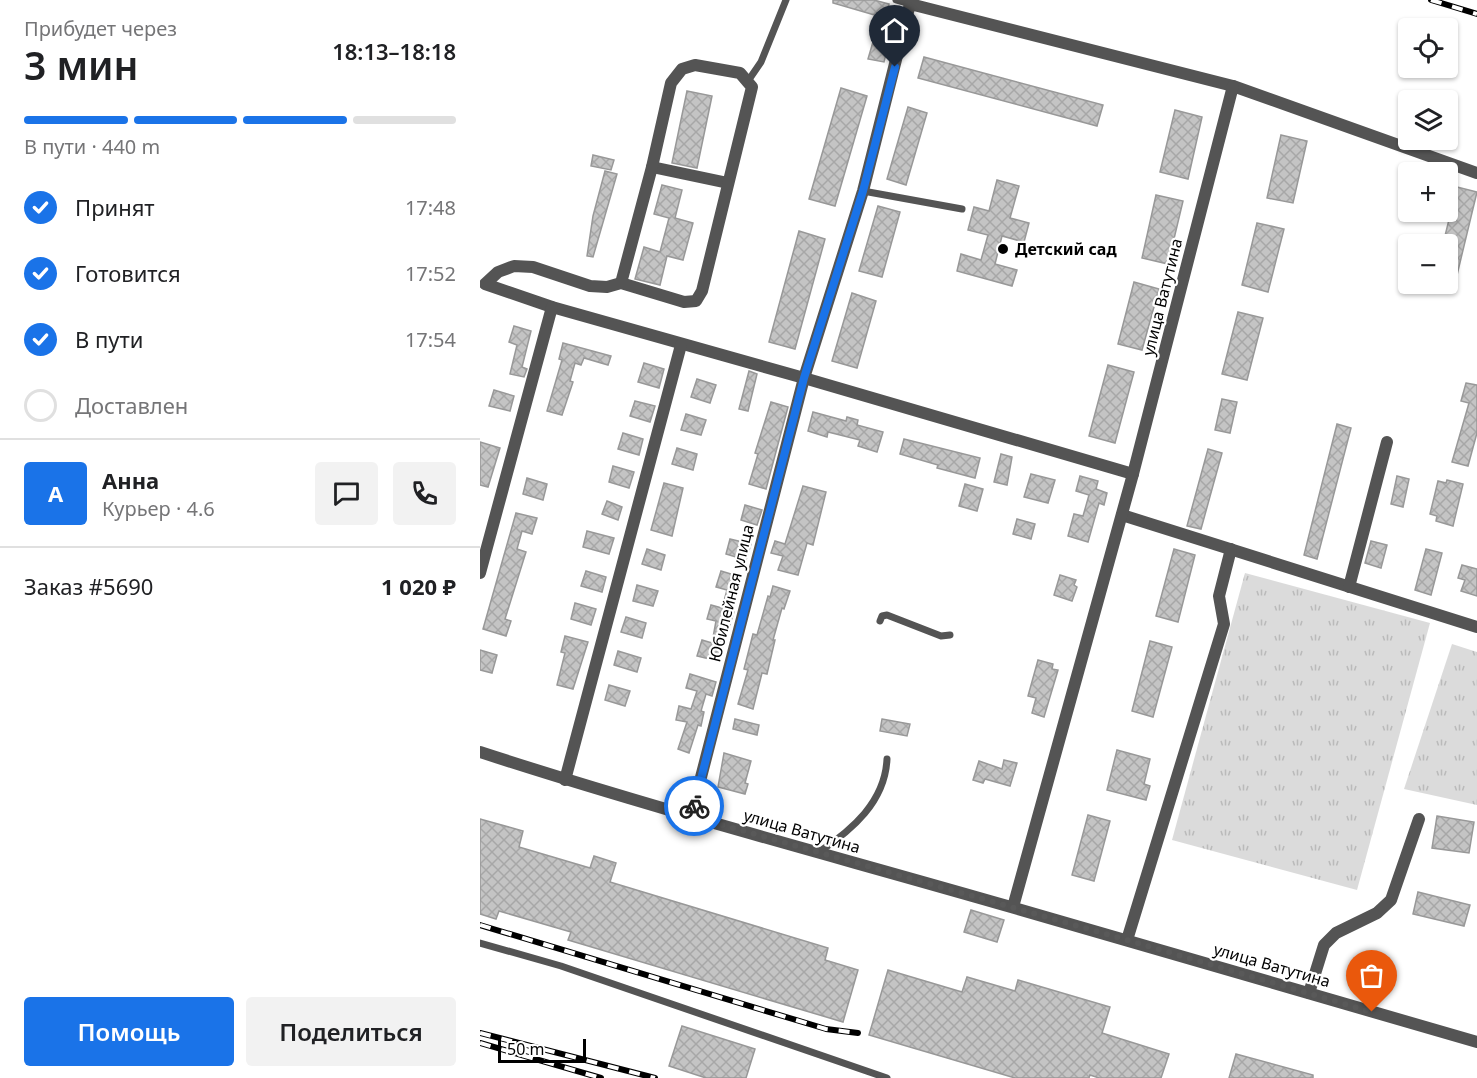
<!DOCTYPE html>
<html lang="ru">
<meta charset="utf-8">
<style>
:root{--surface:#fff;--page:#f2f2f2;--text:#202124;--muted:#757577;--line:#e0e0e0;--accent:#1a73e8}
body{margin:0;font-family:"Noto Sans",sans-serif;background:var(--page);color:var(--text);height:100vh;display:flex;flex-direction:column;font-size:22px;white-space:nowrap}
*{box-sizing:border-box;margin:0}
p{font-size:20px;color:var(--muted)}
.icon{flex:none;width:33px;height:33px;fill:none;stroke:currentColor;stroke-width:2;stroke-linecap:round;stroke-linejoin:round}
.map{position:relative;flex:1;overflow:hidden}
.drawer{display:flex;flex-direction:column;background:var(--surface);width:480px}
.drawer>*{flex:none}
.buttons{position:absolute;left:918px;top:18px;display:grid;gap:12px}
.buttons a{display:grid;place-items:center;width:60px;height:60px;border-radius:6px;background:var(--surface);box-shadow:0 2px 4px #0004;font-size:30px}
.scale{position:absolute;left:18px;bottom:15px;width:88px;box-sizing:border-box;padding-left:6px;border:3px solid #000;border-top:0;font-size:16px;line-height:21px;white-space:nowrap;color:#000;-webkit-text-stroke:4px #fff;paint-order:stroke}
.pin{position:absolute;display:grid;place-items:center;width:51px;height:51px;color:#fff;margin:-62px -26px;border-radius:50% 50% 50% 0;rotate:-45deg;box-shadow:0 0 6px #0007}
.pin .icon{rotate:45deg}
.courier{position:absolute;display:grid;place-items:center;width:60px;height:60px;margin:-30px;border:4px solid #1a73e8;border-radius:50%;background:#fff;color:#222;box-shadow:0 2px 8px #0007}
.summary em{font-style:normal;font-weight:600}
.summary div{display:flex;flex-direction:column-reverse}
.summary{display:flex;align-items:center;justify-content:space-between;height:102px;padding:0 24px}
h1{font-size:39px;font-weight:600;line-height:45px}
.bar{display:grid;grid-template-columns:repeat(4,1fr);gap:9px 6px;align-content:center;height:72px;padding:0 24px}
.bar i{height:8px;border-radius:4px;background:var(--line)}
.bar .on{background:var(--accent)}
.bar p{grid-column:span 4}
.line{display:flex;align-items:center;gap:15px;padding:0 24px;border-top:2px solid var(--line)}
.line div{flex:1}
.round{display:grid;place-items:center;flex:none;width:63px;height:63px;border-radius:6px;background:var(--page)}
ol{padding:0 24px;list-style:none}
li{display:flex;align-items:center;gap:18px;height:66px}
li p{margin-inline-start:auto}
li .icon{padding:6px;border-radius:50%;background:var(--accent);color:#fff;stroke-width:4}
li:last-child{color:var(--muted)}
li i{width:33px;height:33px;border:3px solid var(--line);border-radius:50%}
.action{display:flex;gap:12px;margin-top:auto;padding:12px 24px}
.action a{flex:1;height:69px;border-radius:6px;background:var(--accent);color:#fff;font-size:24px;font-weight:600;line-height:69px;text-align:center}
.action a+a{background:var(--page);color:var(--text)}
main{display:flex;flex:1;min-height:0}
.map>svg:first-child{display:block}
.grass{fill:url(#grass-tufts)}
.building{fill:url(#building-cross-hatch);stroke:#989898;stroke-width:1.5}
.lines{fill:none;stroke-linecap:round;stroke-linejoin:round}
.service{stroke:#545454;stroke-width:7}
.minor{stroke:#545454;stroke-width:12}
.rail-casing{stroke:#000;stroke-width:6}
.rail{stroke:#fff;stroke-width:4;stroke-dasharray:11;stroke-linecap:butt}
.done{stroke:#595959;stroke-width:6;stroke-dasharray:0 10.8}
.route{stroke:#1a73e8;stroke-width:8}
.poi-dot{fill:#000;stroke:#fff;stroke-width:2}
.labels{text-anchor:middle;stroke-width:4.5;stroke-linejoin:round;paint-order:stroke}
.poi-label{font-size:16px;font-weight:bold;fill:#000;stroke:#fff;text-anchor:start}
.street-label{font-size:16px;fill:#000;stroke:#fff}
</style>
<main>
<section class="drawer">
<div class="summary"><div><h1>3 мин</h1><p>Прибудет через</p></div><em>18:13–18:18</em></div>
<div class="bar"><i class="on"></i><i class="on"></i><i class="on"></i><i></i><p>В пути · 440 m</p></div>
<ol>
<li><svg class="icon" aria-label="check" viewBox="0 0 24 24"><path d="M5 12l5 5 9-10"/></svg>Принят<p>17:48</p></li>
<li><svg class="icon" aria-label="check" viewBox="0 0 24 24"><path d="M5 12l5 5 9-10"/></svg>Готовится<p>17:52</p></li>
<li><svg class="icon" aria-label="check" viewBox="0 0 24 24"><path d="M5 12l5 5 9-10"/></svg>В пути<p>17:54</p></li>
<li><i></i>Доставлен</li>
</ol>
<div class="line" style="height:108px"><b class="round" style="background:var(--accent);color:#fff">А</b><div><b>Анна</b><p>Курьер · 4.6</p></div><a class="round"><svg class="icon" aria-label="chat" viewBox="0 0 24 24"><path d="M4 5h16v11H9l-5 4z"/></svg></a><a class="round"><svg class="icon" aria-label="phone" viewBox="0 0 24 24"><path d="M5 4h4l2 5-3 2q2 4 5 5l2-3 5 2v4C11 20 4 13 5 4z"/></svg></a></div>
<div class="line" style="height:78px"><div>Заказ #5690</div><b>1 020 ₽</b></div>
<div class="action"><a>Помощь</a><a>Поделиться</a></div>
</section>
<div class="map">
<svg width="997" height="1078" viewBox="0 0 997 1078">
<defs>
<pattern id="grass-tufts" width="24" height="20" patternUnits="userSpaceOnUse" patternTransform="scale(1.5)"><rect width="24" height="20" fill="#dbdbdb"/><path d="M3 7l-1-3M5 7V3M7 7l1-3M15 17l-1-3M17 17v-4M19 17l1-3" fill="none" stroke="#bababa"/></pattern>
<pattern id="building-cross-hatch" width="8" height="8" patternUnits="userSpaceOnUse" patternTransform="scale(1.5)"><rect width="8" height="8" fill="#c4c4c4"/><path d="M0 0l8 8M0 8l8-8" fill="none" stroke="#a7a7a7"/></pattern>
</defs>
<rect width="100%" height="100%" fill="#fff"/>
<!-- grass -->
<g class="grass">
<polygon points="765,573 950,623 877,890 692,840"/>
<polygon points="972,644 997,652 997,805 924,789"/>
</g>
<!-- building -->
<g class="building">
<polygon points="353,0 394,0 409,4 405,18 353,3"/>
<polygon points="395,35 410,39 404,62 388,59"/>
<polygon points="444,57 623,105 617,126 438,78"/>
<polygon points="361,88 387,96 355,206 329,199"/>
<polygon points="207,91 232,96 217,168 192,163"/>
<polygon points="428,107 447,113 426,185 407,179"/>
<polygon points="695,110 722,117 708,179 680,172"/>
<polygon points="801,135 827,141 813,203 787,198"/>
<polygon points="113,155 134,160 131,170 111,166"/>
<polygon points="125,171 137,174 113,257 107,256 113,216"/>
<polygon points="517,180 539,186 530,218 549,223 544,242 522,236 515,264 537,270 532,286 477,271 481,254 501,260 508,235 488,230 494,207 509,211"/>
<polygon points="182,185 202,190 195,218 213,223 203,260 187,256 180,285 155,279 164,247 180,252 189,218 174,214"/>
<polygon points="977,187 997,192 977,275 968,273 968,244 963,244"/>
<polygon points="676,195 703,201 688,264 662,258"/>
<polygon points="398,206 420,212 402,277 379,271"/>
<polygon points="777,223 804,229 788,292 762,285"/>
<polygon points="319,231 345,239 315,349 289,342"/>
<polygon points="654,282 679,289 662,350 638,344"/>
<polygon points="372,293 396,301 377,368 352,361"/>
<polygon points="758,312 783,318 767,380 742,374"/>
<polygon points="34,326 51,331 42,367 47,369 44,377 30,374 37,345 29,342"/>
<polygon points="83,343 131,356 128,365 104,358 101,365 95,363 90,381 93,382 82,415 67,411 82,360 79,359"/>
<polygon points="164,363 184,369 179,388 158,382"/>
<polygon points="628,365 654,372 635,443 609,436"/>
<polygon points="269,371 277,374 268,411 259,409"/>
<polygon points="217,379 236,385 230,403 211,397"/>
<polygon points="986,383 997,385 997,433 988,466 972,462 989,403 981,401"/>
<polygon points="14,390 34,396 30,411 9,406"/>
<polygon points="742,399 757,402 750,433 735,430"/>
<polygon points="155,401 175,406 170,422 150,416"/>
<polygon points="291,402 308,407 286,489 269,484 278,454 275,453"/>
<polygon points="333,412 366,421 367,417 378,420 377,425 403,432 397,452 378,446 380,440 348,432 347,437 328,431"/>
<polygon points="206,414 226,420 221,435 201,430"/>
<polygon points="857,424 871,428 837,559 824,555"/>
<polygon points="143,433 163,439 159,455 138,449"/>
<polygon points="424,439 500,458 495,478 457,468 458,465 420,454"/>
<polygon points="0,442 20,448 8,487 0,485"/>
<polygon points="197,448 217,454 213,470 192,464"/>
<polygon points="728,449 742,453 721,529 707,526"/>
<polygon points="521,454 532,457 527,485 514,482"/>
<polygon points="133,466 154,472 149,488 129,482"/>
<polygon points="551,474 575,480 568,503 544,497"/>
<polygon points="600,476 618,481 616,489 627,493 624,505 619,503 608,542 588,536 594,514 603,516 609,495 596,491"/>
<polygon points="917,476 929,479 923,507 911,504"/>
<polygon points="47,478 67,484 63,500 43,494"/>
<polygon points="967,480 983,484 973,526 956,521 957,516 950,514 958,481 966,483"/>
<polygon points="184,483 203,488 192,536 171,530"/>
<polygon points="485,484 503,489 497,511 479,506"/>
<polygon points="323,486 346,492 333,545 327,543 318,575 298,570 303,556 291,553 295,541 305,544"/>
<polygon points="127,501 142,507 138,520 122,514"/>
<polygon points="265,505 282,510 277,525 261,520"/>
<polygon points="36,513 57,518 52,534 42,531 37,549 46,552 25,619 31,621 26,636 3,629"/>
<polygon points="537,519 555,524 551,539 533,534"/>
<polygon points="107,531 134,538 129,554 103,547"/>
<polygon points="250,539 271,544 266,560 246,554"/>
<polygon points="891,541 907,545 901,568 885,563"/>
<polygon points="167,549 185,555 181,570 162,564"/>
<polygon points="694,549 715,555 698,622 676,616"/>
<polygon points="946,549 962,553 951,595 935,590"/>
<polygon points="982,565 997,569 997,596 981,591 985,580 978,578"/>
<polygon points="106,571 126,577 122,592 101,586"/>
<polygon points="241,571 261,577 251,611 254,612 238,661 217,656 222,640 232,643 236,621 227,619 231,605 242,608 247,590 236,587"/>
<polygon points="580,575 596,580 594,585 597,587 592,601 574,595"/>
<polygon points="157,585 178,591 173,606 153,601"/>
<polygon points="293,586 310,591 304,609 302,608 293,640 295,640 287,674 282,673 273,709 258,704 268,670 264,669 273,634 277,635 288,596 290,597"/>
<polygon points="95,603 116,609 111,625 91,619"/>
<polygon points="146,617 166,623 162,638 141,632"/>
<polygon points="85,636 108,642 93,689 77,685 85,653 81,652"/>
<polygon points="670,641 692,647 673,717 652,711"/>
<polygon points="0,650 17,655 12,673 0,670"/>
<polygon points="138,651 161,658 157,672 134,665"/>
<polygon points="558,660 573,664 572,669 578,670 564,717 552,713 556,698 548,696"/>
<polygon points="210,674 236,682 232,696 226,694 221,711 224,712 221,726 218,725 209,753 198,749 207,722 196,720 199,706 211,709 217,691 206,688"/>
<polygon points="129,685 150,691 145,706 125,700"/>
<polygon points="255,719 279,725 277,735 253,729"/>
<polygon points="402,719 430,724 427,736 400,731"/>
<polygon points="637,750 670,759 664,784 670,786 666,800 627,790"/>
<polygon points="244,753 271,761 265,783 268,784 265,794 238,787"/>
<polygon points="524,760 537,763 530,786 505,779 503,783 493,780 499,761 522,769"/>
<polygon points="608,815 630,821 614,881 592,875"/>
<polygon points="957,816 994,822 989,853 952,848"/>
<polygon points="0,819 43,831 39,847 110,868 114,856 136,863 130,882 348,948 345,960 378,970 363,1022 88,940 91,932 19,911 16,919 0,914"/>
<polygon points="938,892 990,905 984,926 933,914"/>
<polygon points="491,910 524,920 517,942 484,932"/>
<polygon points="408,970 482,992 487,977 535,991 538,980 630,1007 622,1033 689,1054 681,1078 619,1078 610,1075 609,1078 535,1078 389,1035"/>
<polygon points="202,1026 275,1049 266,1078 226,1078 189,1066"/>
<polygon points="756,1054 833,1075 833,1078 749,1078"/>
</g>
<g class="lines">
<!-- service -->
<g class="service">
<polyline points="416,0 430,4"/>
<polyline points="268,81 281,62 306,0"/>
<polyline points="383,191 482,209"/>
<polyline points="400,621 402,616 407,615 461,636 470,635"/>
<path d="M339,852c33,-22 66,-50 68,-93"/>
<polyline points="0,943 81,966 407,1078"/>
</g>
<!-- minor -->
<g class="minor">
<polyline points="172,167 248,183"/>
<polyline points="141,283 172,167 191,83 202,69 215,65 260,73 272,87 222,291 216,301 204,302 141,283 127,287 110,286 53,267 34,266 18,272 5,284 72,307 324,378 653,474"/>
<polyline points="642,515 997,627"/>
<polyline points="0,573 72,307"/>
<polyline points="869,587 907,442"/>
<path d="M0,752c175,57 354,104 531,155 156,44 311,90 466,135"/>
<polyline points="85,780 201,345"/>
<polyline points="211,816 324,378 383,191 430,4 753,86 997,173"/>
<polyline points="533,907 653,474 753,86"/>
<polyline points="647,940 744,624 739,596 751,549"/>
<polyline points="829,993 844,945 856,933 897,913 911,900 939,819"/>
</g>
<!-- rail casing -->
<g class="rail-casing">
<g id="rail">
<polyline points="951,0 997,14"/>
<polyline points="0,925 346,1029 378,1033"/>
<polyline points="0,1033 175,1078"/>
<polyline points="0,1043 121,1078"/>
</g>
</g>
<!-- rail -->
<use href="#rail" class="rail"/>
</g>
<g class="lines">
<!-- done -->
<polyline class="done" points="214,806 211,816 647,940 892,1012"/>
<!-- route -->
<polyline class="route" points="214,806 324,378 383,191 415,67"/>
</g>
<!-- markers -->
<circle class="poi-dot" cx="523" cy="249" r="6"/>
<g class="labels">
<!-- poi labels -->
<g class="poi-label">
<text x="535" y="255">Детский сад</text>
</g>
<!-- street labels -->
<g class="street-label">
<text transform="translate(682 297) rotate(-76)" y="6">улица Ватутина</text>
<text transform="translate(251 593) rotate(-76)" y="6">Юбилейная улица</text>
<text transform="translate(322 831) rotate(16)" y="6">улица Ватутина</text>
<text transform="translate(792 965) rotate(16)" y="6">улица Ватутина</text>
</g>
</g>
</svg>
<div class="buttons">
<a><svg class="icon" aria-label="locate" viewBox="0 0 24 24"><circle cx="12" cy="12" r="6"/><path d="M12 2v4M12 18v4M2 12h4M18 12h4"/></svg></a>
<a><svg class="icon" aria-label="layers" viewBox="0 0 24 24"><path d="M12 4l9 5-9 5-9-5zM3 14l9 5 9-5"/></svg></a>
<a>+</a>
<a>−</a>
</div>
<div class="scale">50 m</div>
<div class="pin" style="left:892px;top:1012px;background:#ea580c"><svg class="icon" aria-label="bag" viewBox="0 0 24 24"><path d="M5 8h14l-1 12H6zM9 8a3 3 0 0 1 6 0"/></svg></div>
<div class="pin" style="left:415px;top:67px;background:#1f2937"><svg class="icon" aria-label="home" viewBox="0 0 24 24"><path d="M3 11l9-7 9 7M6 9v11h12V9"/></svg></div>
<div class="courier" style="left:214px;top:806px"><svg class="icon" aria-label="bike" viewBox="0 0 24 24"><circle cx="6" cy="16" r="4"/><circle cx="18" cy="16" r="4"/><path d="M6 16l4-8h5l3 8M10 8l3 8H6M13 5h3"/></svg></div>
</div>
</main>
